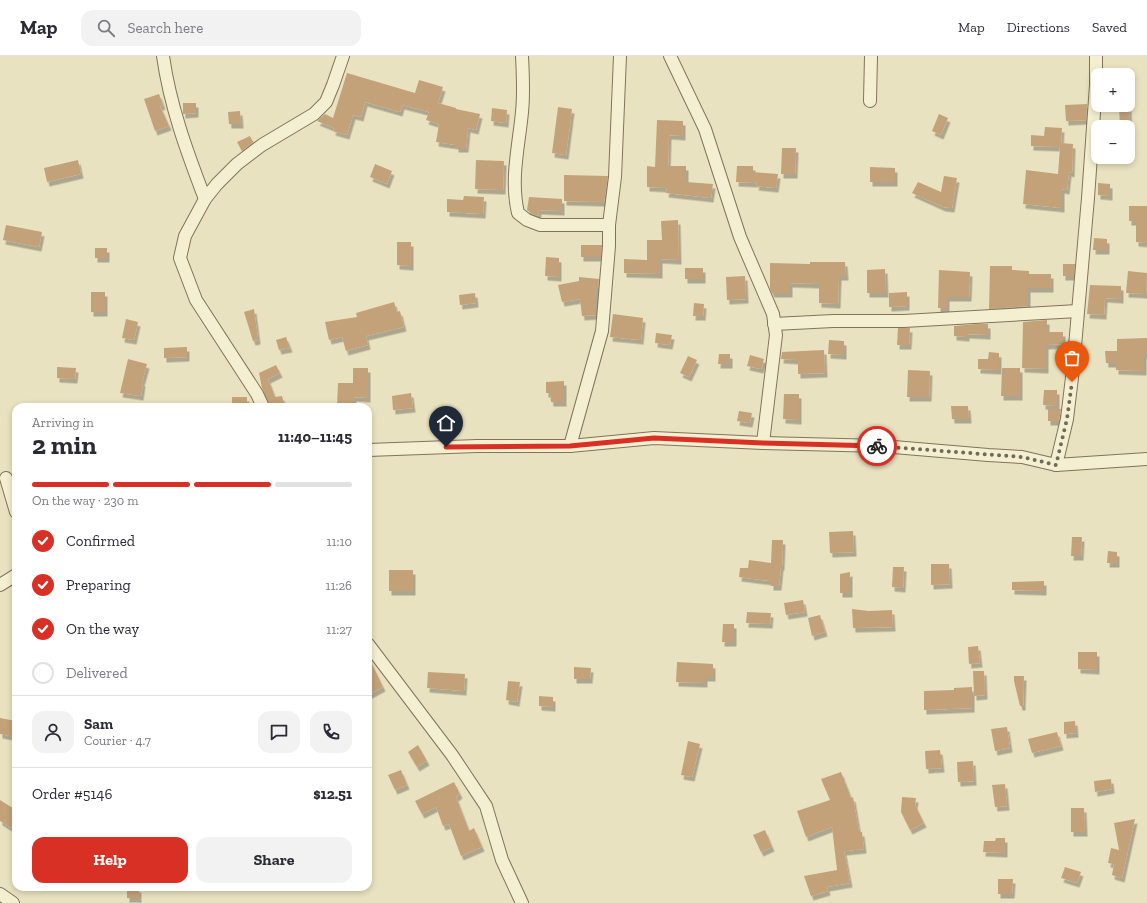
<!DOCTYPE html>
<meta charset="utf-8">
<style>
:root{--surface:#fff;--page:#f2f2f3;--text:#2b2b33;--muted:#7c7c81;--line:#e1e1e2;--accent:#d93025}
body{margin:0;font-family:"Zilla Slab",serif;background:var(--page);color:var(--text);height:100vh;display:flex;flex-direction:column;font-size:15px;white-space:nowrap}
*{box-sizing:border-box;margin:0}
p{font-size:13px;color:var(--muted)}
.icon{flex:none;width:22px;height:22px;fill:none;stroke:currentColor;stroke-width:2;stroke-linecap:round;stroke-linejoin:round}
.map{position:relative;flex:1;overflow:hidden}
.side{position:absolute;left:12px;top:347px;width:360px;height:488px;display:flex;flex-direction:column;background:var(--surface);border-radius:12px;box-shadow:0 2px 6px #0003}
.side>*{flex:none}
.buttons{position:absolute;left:1091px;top:12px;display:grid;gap:8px}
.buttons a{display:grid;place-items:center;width:44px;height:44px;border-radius:8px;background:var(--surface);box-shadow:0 2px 6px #0003;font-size:20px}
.pin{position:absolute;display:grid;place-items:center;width:34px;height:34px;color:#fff;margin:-41px -17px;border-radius:50% 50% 50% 0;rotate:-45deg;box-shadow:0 0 4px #0007}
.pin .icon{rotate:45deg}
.courier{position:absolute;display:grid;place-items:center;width:40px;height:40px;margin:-20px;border:3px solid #d93025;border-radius:50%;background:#fff;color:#222;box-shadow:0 1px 5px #0007}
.headline em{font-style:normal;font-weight:700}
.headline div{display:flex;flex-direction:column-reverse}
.headline{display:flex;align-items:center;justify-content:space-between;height:68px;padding:0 20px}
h1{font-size:26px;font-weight:700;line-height:30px}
.bar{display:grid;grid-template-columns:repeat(4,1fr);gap:6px 4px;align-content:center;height:48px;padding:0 20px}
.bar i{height:5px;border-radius:3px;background:var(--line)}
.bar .on{background:var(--accent)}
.bar p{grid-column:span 4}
.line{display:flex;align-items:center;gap:10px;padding:0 20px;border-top:1px solid var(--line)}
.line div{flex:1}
.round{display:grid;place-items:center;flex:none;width:42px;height:42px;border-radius:12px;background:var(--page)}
ol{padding:0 20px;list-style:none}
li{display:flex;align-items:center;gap:12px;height:44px}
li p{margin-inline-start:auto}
li .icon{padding:4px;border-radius:50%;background:var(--accent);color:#fff;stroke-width:4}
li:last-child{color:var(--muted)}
li i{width:22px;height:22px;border:2px solid var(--line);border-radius:50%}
.action{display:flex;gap:8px;margin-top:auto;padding:8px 20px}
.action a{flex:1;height:46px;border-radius:12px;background:var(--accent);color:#fff;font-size:16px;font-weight:700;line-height:46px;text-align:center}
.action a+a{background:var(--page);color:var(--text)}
header{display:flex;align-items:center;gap:24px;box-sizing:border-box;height:56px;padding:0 20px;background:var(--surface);border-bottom:1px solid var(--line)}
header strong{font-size:19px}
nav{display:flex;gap:22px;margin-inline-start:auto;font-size:14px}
.search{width:280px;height:36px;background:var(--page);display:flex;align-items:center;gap:10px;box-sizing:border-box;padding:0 14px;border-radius:12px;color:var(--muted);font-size:15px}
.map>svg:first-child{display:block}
.building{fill:#c4a279;filter:url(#shadow)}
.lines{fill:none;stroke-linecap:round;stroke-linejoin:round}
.minor-casing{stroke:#80735a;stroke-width:14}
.minor{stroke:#f5efd2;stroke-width:12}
.done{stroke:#716a56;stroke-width:4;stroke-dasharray:0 7.2}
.route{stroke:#d93025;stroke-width:5}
</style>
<header>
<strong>Map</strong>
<div class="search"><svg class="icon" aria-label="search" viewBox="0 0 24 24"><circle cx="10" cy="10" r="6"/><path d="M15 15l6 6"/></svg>Search here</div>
<nav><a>Map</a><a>Directions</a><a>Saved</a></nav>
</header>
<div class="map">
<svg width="1147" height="847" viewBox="0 0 1147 847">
<defs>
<filter id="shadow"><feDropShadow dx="2.5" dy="4.5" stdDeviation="0" flood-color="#0004"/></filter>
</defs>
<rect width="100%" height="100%" fill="#e9e2c0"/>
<!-- building -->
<g class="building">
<polygon points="347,17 415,37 419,24 443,31 438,47 456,52 456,53 480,58 476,74 468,72 466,92 456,92 456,89 436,86 439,68 426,64 429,56 402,49 400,56 365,46 361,61 353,59 347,79 333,75 334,72 317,65 325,58 333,62"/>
<polygon points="159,38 163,49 160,50 169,70 155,75 144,43"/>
<polygon points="183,47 196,47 196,57 183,58"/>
<polygon points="1087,48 1086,64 1066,65 1065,49"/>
<polygon points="558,51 572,53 566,99 552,97"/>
<polygon points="1119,51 1129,51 1130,71 1120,71"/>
<polygon points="492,52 507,54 506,67 491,65"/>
<polygon points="240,55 241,68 229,68 228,56"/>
<polygon points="939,58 948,62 941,79 932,75"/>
<polygon points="657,64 683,65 683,80 669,79 668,110 686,110 686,126 713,128 711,142 666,137 667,132 647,131 647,110 655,111"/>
<polygon points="1045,71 1062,72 1061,87 1073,88 1072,117 1069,116 1067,134 1062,133 1062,152 1023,148 1026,114 1058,118 1060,91 1031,90 1031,79 1044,80"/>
<polygon points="250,80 253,86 242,95 237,86"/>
<polygon points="782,92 796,92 795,118 781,118"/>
<polygon points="78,104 81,118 47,126 44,112"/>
<polygon points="476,104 504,105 503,134 475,133"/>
<polygon points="375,108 392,115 387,128 370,121"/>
<polygon points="737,110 753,110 753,116 778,118 776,132 756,130 757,127 736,126"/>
<polygon points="870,111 895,112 895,126 870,126"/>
<polygon points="564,119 608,120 604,146 564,145"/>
<polygon points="944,120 957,122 952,152 943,151 912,137 918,126 941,136"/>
<polygon points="1098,127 1110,128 1110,140 1098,139"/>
<polygon points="464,140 484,141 483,158 447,156 447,143 463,144"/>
<polygon points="529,141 562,143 562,155 539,154 538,160 531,157 527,154"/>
<polygon points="1129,150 1147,150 1147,187 1136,186 1136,165 1129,165"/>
<polygon points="678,164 679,204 660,203 660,218 624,217 624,203 647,204 647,184 662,184 661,165"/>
<polygon points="6,169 42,176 39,191 3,184"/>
<polygon points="1094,182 1107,183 1107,194 1093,194"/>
<polygon points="397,186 411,186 411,210 397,209"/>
<polygon points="581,189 602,189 601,201 581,201"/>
<rect x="95" y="192" width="12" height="10"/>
<polygon points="546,201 559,202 559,221 545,220"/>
<polygon points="810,206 845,206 846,220 839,220 838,248 819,247 819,228 790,227 790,237 772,237 770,233 770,207 810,208"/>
<polygon points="1063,208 1075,208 1074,220 1063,220"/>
<polygon points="990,210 1012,210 1012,214 1029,215 1029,218 1051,218 1051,232 1028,232 1028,250 989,253"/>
<rect x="685" y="212" width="18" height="11"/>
<polygon points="885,213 886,237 867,237 867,214"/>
<polygon points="939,214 970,216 969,241 947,241 947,252 938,252"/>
<polygon points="1128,215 1147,217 1146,238 1126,237"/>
<polygon points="745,220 746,243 727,244 726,221"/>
<polygon points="579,221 599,223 598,233 596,233 596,259 582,260 580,243 562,246 558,229 579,225"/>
<polygon points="1090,229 1121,230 1121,243 1105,242 1104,259 1087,258"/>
<rect x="91" y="236" width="14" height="20"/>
<polygon points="907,236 907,250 889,251 889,237"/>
<polygon points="475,237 476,247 460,249 459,239"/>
<polygon points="394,246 397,256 400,255 404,271 366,280 368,289 346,295 342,281 329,284 325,266 357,261 356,257"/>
<polygon points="694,247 704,248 703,260 693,260"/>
<polygon points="254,253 258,284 253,285 244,256"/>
<polygon points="613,258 643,262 641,284 610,281"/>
<polygon points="126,263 138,266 134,284 122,282"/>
<polygon points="1047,264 1047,276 1063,276 1063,288 1046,289 1046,313 1022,312 1023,266"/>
<polygon points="977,268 988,268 988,279 967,278 967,281 954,280 954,270"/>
<polygon points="898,272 910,272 909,289 897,289"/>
<polygon points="656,277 672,279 670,289 655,287"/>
<polygon points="286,281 290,292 279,294 276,284"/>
<polygon points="1147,282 1147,298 1144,298 1144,315 1116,314 1116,307 1106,307 1105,295 1117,295 1117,283"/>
<polygon points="829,284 844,285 844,299 828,298"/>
<polygon points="187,291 187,301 164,302 164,292"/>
<polygon points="824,294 825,317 798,318 798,304 781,303 782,296"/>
<polygon points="989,296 999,297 999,314 978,313 978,303 988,303"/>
<polygon points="719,298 730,298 730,308 718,308"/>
<polygon points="750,299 764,303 761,313 747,310"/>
<polygon points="688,300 697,304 689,321 680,317"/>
<polygon points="128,303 147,308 142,326 143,326 141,340 120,337"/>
<polygon points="276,309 280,317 268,323 275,341 282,340 285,351 270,351 262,332 259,317"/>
<polygon points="57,311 76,312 75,323 57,322"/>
<polygon points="353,312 368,312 368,342 354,341 354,351 337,351 338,327 353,327"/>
<polygon points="1002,312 1020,312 1020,340 1001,340"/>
<polygon points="908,314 930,315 929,341 907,341"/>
<polygon points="564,325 564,346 551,346 550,337 546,337 546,326"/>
<polygon points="1044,334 1057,334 1057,350 1043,349"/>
<polygon points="411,337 413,352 393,354 392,340"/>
<polygon points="784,338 799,338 799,364 783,363"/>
<rect x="232" y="341" width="15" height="10"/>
<polygon points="951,350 968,350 969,363 952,363"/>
<polygon points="1048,353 1061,353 1059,365 1048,365"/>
<polygon points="739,355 752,357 750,367 737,365"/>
<polygon points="853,475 854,496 830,497 829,476"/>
<polygon points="1072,481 1082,481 1081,500 1071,500"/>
<polygon points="772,484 783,484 782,510 781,510 779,530 771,530 771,525 739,521 740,512 748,512 749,504 771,507"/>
<polygon points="1108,495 1117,496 1117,507 1107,507"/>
<polygon points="931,508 949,508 950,528 931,529"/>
<polygon points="893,511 904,511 903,532 892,531"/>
<rect x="389" y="514" width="24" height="21"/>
<polygon points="850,516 850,537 840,537 840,518"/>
<polygon points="1044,525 1044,535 1012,534 1012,526"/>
<polygon points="803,544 805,556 786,559 784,547"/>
<polygon points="852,553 869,555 892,554 893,571 853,572"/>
<polygon points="747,556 771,557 770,568 746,567"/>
<polygon points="820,559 825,576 812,580 808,562"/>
<polygon points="723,568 734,568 734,586 722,586"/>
<polygon points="978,590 980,607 969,608 968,591"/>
<polygon points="1078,596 1097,596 1097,614 1078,613"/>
<polygon points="368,600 383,631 368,639"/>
<polygon points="677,606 713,608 713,621 705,621 705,627 676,626"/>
<polygon points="574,611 591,612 590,623 574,623"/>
<polygon points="973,615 984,615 985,639 974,640"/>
<polygon points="428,616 465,618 464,635 427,632"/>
<polygon points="1014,620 1024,620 1023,650 1020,650 1014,625"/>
<polygon points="508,625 520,626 517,646 506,644"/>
<polygon points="972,631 972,652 924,654 924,635 954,634 954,632"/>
<polygon points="539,640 553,641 553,651 539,650"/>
<polygon points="0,662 16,665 16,681 0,678"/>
<polygon points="1075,665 1076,677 1064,678 1064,666"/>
<polygon points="1007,671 1010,692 995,695 991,673"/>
<polygon points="1057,676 1061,690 1032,697 1028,683"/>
<polygon points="688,685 700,688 692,721 681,719"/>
<polygon points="418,689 427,705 417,711 408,696"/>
<polygon points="940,694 942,712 926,713 925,695"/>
<polygon points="973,705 974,725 958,726 957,706"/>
<polygon points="401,714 407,729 395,734 388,719"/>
<polygon points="841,716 851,742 853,741 859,776 862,776 864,793 844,795 850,827 827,831 828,835 811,840 804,820 837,814 832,771 806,781 797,755 830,744 821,723"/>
<polygon points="1111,723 1112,733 1095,736 1094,725"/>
<polygon points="454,726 460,738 456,741 469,775 474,772 482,791 461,800 449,768 443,770 436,751 422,758 415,745"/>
<polygon points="1005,728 1007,750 995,751 992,729"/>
<polygon points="902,741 916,742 915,749 924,767 910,774 901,756"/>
<polygon points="0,744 16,754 16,775 0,765"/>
<polygon points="1071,752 1084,752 1085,776 1071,776"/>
<polygon points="1135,763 1122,822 1112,819 1114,808 1108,807 1111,792 1119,794 1114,767"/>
<polygon points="765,774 772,791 761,796 753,779"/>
<polygon points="996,782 1005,782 1005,797 983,796 984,785 995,785"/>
<polygon points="1065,811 1081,816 1077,827 1061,822"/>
<polygon points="998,823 1013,823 1012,838 998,838"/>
<rect x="127" y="832" width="12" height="10"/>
</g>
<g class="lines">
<!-- minor casing -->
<g class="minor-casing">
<g id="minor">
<path d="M163,0c7,50 24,96 42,143"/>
<path d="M522,0c1,19 2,37 0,56 -3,33 -12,67 -4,101l9,7 13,5h69"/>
<polyline points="670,0 705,73 740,181 773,258 776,279 763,387"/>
<polyline points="870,45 871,0"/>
<polyline points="774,268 833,265 904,265 1078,255"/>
<polyline points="263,351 257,338 196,244 180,202 185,180 205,143 217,128 237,108 262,89 314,58 326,46 333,29 343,0"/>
<polyline points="570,390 602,275 609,190 609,169 615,121 620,0"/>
<polyline points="368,394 477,390 570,390 654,382 763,387 882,390 988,399 1022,401 1056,409 1147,403"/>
<polyline points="1056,409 1067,363 1073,313 1088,142 1096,29 1096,0"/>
<polyline points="6,422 16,456"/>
<polyline points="0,529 16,519"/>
<polyline points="368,588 452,699 486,750 502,804 522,847"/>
<polyline points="0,838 13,847"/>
</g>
</g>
<!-- minor -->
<use href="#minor" class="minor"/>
</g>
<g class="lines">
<!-- done -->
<polyline class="done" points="877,390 1022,401 1056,409 1067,363 1072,326"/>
<!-- route -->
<polyline class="route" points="446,391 570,390 654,382 763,387 877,390"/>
</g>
</svg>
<div class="buttons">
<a>+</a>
<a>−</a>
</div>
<div class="pin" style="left:1072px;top:326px;background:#ea580c"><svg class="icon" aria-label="bag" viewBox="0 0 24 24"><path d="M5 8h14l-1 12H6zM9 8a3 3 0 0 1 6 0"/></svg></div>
<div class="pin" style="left:446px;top:391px;background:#1f2937"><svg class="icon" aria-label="home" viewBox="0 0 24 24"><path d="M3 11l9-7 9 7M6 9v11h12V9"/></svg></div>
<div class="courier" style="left:877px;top:390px"><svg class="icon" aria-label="bike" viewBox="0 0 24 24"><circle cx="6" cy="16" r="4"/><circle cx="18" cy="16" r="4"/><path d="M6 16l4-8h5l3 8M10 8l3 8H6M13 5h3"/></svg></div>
<section class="side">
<div class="headline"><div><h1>2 min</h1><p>Arriving in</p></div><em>11:40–11:45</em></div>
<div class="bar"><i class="on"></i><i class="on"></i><i class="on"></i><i></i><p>On the way · 230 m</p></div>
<ol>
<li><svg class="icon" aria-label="check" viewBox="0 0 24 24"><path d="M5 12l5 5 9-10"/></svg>Confirmed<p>11:10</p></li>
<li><svg class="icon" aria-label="check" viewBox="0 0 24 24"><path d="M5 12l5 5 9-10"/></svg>Preparing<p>11:26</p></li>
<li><svg class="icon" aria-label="check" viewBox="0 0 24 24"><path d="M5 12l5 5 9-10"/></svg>On the way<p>11:27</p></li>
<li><i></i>Delivered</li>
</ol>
<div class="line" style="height:72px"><a class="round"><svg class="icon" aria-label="person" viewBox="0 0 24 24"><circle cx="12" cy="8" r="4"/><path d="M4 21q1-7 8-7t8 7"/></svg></a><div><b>Sam</b><p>Courier · 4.7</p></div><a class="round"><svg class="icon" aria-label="chat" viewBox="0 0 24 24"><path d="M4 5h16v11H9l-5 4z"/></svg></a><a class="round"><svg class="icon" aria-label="phone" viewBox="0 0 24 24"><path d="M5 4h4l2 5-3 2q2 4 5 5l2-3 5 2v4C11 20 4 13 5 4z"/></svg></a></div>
<div class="line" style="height:52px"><div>Order #5146</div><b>$12.51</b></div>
<div class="action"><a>Help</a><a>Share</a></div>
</section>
</div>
